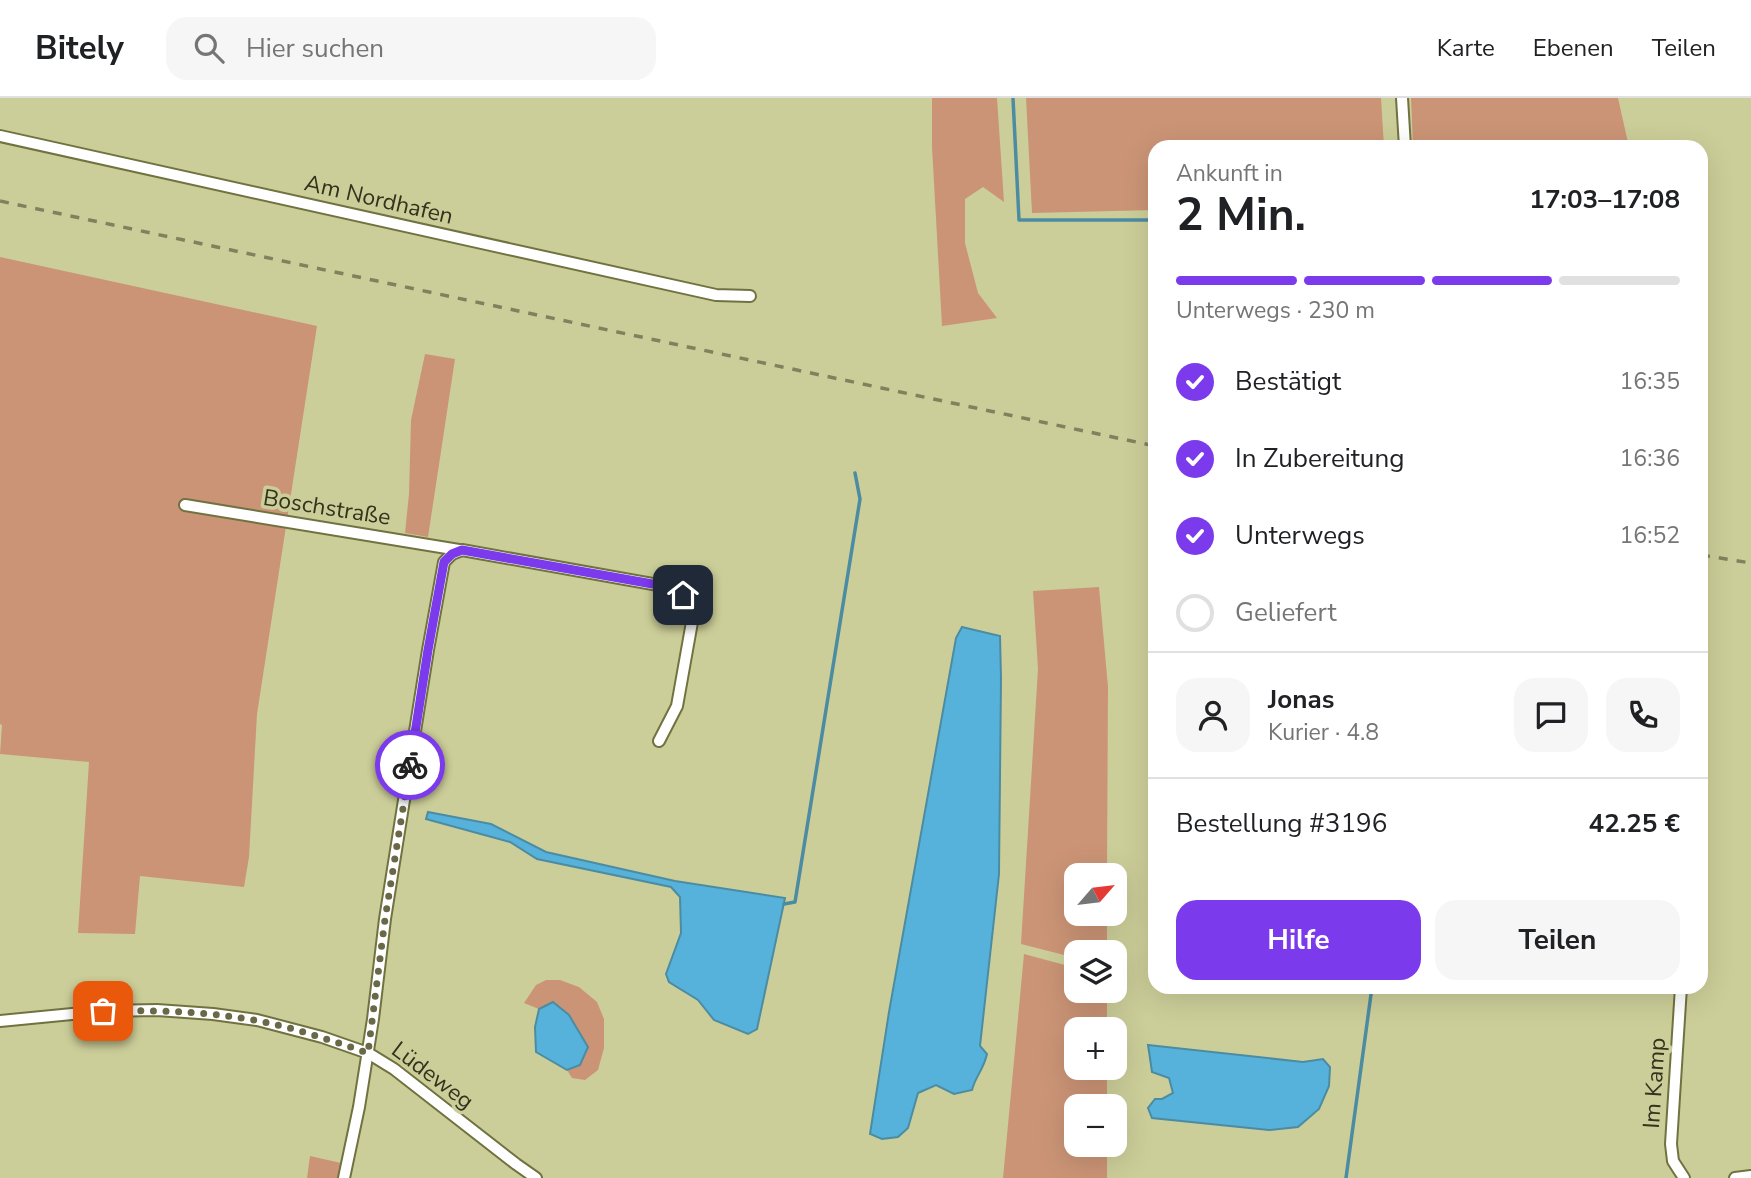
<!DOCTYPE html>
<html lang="de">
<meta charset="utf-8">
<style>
:root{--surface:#fff;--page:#f6f6f6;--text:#202124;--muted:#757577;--line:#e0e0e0;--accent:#7c3aed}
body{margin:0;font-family:"Nunito Sans",sans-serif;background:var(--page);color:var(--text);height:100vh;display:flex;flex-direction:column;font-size:26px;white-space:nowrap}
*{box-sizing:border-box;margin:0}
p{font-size:23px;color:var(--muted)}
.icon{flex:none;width:38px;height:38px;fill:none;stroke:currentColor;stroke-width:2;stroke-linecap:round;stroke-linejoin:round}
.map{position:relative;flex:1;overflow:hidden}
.sheet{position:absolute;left:1148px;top:42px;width:560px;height:854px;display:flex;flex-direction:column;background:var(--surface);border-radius:21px;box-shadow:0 7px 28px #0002}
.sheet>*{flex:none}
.needle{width:46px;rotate:62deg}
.buttons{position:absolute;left:1064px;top:765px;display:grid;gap:14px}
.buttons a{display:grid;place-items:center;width:63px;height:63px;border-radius:14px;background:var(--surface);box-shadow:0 7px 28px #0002;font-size:35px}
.pin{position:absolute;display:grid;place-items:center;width:60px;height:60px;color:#fff;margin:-30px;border-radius:14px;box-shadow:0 4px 10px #0006}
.courier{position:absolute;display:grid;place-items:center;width:70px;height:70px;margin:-35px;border:5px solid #7c3aed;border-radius:50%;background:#fff;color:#222;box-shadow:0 2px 9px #0007}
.overview em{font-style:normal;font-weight:700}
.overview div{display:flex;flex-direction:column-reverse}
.overview{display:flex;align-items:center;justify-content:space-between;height:119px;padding:0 28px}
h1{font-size:46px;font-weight:700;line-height:52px}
.bar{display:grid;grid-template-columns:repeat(4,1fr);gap:10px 7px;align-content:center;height:84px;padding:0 28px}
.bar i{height:9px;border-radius:5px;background:var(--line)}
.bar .on{background:var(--accent)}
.bar p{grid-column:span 4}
.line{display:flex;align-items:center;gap:18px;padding:0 28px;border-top:2px solid var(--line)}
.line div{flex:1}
.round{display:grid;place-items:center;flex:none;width:74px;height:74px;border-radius:21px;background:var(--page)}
ol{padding:0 28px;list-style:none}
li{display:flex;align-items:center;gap:21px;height:77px}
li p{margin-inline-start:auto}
li .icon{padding:7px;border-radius:50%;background:var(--accent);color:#fff;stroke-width:4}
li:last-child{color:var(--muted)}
li i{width:38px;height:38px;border:4px solid var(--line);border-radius:50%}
.action{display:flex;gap:14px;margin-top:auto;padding:14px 28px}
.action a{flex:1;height:80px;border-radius:21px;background:var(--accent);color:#fff;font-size:28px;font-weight:700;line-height:80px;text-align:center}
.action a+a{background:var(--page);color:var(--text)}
header{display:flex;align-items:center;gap:42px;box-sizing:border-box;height:98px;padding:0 35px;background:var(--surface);border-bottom:2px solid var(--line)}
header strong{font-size:33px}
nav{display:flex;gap:38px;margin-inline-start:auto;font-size:24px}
.search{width:490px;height:63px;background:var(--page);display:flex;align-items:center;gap:18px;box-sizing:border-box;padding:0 24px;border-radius:21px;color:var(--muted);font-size:26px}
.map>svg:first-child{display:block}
.green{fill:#cb9476}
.water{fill:#56b2da;stroke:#4c8ca2;stroke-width:2}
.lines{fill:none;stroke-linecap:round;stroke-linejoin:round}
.stream{stroke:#4c8ca2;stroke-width:3.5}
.street-casing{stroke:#707240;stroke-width:14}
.street{stroke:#fff;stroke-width:10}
.rail{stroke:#81825d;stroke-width:3.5;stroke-dasharray:9 9;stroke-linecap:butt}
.done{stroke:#696949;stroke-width:7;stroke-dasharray:0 12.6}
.route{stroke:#7c3aed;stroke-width:9}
.labels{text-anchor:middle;stroke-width:7;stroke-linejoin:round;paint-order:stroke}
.street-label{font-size:23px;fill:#33331e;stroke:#ccce99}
</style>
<header>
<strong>Bitely</strong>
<div class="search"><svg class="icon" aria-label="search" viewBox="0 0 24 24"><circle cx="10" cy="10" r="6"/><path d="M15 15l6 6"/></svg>Hier suchen</div>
<nav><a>Karte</a><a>Ebenen</a><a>Teilen</a></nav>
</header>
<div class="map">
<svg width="1751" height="1080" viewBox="0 0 1751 1080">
<rect width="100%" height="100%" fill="#ccce99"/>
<!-- green -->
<g class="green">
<polygon points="932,0 997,0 1004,104 983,89 965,101 965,145 978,195 997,220 942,228 932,49"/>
<polygon points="1026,0 1381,0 1384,49 1155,49 1155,112 1032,115"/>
<polygon points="1411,0 1618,0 1629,49 1413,49"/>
<polygon points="0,159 317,228 257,616 249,759 244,789 140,778 135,836 78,835 89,664 0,656 2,627 0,626"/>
<polygon points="425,256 455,261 428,439 405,435 409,396 411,322"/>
<polygon points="1099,489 1108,589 1107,777 1076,777 1076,816 1107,816 1107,854 1076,854 1076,860 1021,846 1038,571 1033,493"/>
<polygon points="1024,856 1076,870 1076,892 1107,893 1107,931 1076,931 1076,970 1107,970 1107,1008 1076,1008 1076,1046 1107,1047 1107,1080 1003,1080"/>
<polygon points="546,882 560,882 579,889 597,904 604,921 604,950 598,972 585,982 572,980 567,972 580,967 553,904 539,911 524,905 536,887"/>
<polygon points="310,1058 341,1065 339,1080 307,1080"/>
</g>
<!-- water -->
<g class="water">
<path d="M962,529l38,9 1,42 -2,196 -19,172 7,8c-4,17 -11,21 -15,36l-18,4 -18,-9 -18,8 -10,35 -10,9 -16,2 -12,-5 19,-122 67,-374z"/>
<polygon points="428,714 491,726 546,754 675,783 785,800 757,931 748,936 714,922 698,902 669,884 666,876 681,835 680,799 671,789 537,761 510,744 426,721"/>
<polygon points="553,904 569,917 588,949 580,967 567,972 536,954 535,929 539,911"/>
<polygon points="1148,947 1303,964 1323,961 1330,969 1329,988 1319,1011 1298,1029 1269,1032 1152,1020 1148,1010 1155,1001 1162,1001 1173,995 1169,980 1152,974"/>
</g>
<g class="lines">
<!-- stream -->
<g class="stream">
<polyline points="1013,0 1019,122 1155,122"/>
<polyline points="784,806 795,804 860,401 855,375"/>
<polyline points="1346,1080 1372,889"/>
</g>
<!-- street casing -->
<g class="street-casing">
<g id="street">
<polyline points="1402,0 1405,49"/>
<polyline points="0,38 716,197 750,198"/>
<polyline points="185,407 459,452"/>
<polyline points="1681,889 1671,1046 1673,1063 1684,1080"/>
<polyline points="0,923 103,913 157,912 213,916 257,922 322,939 368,955 394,971 516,1066 536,1080"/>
<path d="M344,1080l15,-71 14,-88 12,-100 43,-269 16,-88 8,-8 10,-4 213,38c12,10 16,19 17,34l-15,84 -18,35"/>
<polyline points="1735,1080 1751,1078"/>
</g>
</g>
<!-- street -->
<use href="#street" class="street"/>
<!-- rail -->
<g class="rail">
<polyline points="0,103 1155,348"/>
<polyline points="1701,457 1751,465"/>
</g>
</g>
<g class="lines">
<!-- done -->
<path class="done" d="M103,913c51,-1 100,0 151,9 38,7 76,20 114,33l17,-134 25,-154"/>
<!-- route -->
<polyline class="route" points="410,667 428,552 444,464 452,456 462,452 675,490 683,497"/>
</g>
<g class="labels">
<!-- street labels -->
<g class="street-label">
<text transform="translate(379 101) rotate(13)" y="8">Am Nordhafen</text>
<text transform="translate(327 409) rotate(9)" y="8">Boschstraße</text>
<text transform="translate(433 977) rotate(37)" y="8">Lüdeweg</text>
<text transform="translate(1654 985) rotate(-86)" y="8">Im Kamp</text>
</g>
</g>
</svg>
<div class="buttons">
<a><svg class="needle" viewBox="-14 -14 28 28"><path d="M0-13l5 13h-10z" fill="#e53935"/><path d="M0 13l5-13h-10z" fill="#757577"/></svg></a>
<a><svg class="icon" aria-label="layers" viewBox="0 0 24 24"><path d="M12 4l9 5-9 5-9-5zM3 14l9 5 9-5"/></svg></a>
<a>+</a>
<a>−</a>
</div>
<div class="pin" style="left:103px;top:913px;background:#ea580c"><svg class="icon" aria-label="bag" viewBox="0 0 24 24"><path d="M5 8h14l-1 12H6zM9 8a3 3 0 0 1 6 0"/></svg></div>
<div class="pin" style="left:683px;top:497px;background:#1f2937"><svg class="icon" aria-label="home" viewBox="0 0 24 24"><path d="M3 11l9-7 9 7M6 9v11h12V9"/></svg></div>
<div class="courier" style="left:410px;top:667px"><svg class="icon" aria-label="bike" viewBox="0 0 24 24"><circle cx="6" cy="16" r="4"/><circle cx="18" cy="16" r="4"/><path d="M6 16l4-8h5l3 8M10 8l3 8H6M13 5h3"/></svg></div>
<section class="sheet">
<div class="overview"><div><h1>2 Min.</h1><p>Ankunft in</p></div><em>17:03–17:08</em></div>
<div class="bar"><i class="on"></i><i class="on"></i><i class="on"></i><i></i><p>Unterwegs · 230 m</p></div>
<ol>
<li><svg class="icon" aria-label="check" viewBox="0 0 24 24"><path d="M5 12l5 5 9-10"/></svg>Bestätigt<p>16:35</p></li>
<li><svg class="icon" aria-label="check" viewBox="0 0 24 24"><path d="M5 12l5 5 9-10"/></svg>In Zubereitung<p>16:36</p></li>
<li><svg class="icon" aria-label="check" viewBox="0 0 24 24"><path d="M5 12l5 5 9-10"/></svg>Unterwegs<p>16:52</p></li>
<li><i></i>Geliefert</li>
</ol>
<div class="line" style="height:126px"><a class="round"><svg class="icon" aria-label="person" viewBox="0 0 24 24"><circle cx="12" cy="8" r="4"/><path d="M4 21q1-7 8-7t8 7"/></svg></a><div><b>Jonas</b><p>Kurier · 4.8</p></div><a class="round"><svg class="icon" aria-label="chat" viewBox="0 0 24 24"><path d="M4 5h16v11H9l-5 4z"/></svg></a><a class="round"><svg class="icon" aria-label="phone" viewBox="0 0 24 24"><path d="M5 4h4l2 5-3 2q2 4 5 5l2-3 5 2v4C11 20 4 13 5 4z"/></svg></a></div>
<div class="line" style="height:91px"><div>Bestellung #3196</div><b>42.25 €</b></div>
<div class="action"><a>Hilfe</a><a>Teilen</a></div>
</section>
</div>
